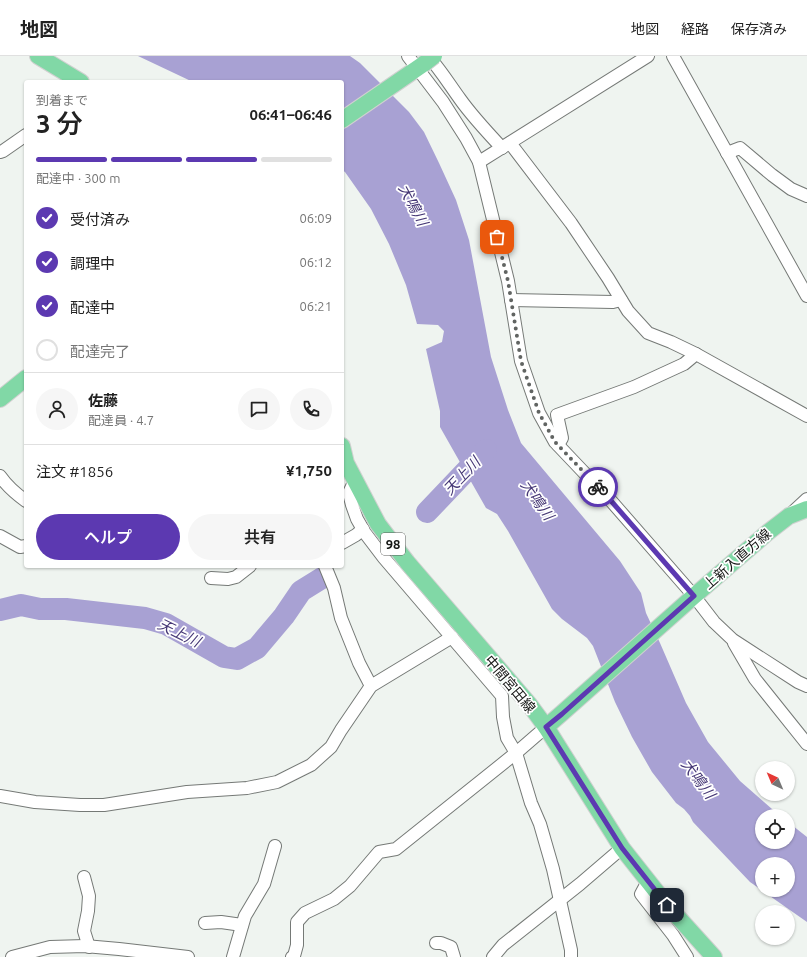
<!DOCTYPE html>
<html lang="ja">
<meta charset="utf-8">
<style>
:root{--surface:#fff;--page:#f6f6f6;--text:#222;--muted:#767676;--line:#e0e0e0;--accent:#5c39b1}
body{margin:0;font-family:Ubuntu,"Noto Sans JP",sans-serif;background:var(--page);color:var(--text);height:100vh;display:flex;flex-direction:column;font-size:15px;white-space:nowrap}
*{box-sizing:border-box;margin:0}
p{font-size:13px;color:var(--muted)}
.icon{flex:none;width:22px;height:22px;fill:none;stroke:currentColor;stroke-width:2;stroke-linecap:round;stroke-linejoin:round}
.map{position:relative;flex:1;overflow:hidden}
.details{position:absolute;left:24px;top:24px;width:320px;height:488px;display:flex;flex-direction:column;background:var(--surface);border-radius:4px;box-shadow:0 1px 3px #0004}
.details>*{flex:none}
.needle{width:26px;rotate:316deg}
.buttons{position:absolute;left:755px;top:705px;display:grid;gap:8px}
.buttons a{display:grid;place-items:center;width:40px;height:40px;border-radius:50%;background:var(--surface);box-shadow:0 1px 3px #0004;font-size:20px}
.pin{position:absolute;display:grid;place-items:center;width:34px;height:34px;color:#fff;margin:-17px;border-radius:8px;box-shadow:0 2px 6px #0006}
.courier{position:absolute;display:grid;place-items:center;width:40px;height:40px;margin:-20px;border:3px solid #5c39b1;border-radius:50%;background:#fff;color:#222;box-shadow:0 1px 5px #0007}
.overview em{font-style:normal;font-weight:600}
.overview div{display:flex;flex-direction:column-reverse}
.overview{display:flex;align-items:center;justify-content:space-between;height:68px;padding:0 12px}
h1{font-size:26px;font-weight:600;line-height:30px}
.bar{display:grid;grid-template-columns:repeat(4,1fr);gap:6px 4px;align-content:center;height:48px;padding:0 12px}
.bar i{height:5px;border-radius:3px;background:var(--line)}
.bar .selected{background:var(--accent)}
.bar p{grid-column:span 4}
.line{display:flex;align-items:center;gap:10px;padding:0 12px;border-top:1px solid var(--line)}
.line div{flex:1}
.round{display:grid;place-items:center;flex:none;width:42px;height:42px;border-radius:21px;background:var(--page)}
ol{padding:0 12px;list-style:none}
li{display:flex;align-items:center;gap:12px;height:44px}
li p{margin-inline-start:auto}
li .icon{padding:4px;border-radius:50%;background:var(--accent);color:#fff;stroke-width:4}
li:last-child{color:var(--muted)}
li i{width:22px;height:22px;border:2px solid var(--line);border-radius:50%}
.primary-button{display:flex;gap:8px;margin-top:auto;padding:8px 12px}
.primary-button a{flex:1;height:46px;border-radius:24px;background:var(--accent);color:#fff;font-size:16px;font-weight:600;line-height:46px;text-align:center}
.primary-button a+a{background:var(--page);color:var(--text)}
header{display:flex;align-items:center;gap:24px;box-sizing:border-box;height:56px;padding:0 20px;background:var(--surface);border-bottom:1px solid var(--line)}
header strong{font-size:19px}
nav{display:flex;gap:22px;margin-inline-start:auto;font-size:14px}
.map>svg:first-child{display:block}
.water{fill:#a8a1d3;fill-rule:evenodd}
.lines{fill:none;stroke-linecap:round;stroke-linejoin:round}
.river{stroke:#a8a1d3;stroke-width:22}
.minor-casing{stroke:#757976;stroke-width:14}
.major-casing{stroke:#d0d1d0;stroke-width:18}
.minor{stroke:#fff;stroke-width:12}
.major{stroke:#81d8a6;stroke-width:16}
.major-bridge-casing{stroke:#d0d1d0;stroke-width:18;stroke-linecap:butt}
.major-bridge{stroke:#81d8a6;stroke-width:16}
.done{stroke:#616462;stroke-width:4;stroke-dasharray:0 7.2}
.route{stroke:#5c39b1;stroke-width:5}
.labels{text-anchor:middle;stroke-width:3.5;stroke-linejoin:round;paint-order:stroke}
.shield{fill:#fff;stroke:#5b5d5b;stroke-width:1}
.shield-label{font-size:13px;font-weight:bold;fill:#151715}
.street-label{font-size:14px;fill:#151715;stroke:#fff}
.water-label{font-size:15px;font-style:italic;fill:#463876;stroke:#fff}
</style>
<header>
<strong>地図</strong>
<nav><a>地図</a><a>経路</a><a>保存済み</a></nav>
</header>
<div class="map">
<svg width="807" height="901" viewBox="0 0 807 901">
<rect width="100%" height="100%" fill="#eff4f0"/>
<!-- water -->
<path class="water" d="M138,0h212l10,7 49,49 15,20 15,31 17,37 13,40 22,117 17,53 13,33 99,118 21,32 5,20 14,30 26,60 22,39 32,39 40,35h-18v26h26v-20l19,15v85l-57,-40 -57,-60 -3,-6 -6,-7 -8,-6 -24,-31 -20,-35 -17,-35 -22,-56 -6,-8 -25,-19 -10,-10 -44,-78 -11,-17 -11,-6 -46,-81v-16l-14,-62 16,-7 2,-11 -6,-6 -21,-1 -11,-39 -17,-41 -18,-35 -26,-37 -3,-2v-88h-149zM762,808h26v26h-26z"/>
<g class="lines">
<!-- river -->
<g class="river">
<polyline points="427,456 486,394"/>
<polyline points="0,554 21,549 40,553 66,553 145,562 166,568 224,601 237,603 257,592 284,560 301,535 322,522"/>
</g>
<!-- minor casing -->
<g class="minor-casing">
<g id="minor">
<polyline points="408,0 443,46 466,82 479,106 508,225 521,305 539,357 555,386 612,446 694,540 714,566 733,584 798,626 807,630"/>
<path d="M428,0c12,13 21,28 32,43 12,17 27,33 42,49"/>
<polyline points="673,0 807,240"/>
<polyline points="510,87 571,167 608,222 628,255 648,277 671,286 696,298 807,360"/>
<polyline points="0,96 3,95 26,79"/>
<polyline points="727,97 740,92 772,119 791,133 807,140"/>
<polyline points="479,106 648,0"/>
<polyline points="511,244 613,246 621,244"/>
<polyline points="558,389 562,382 557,359 634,331 684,308 696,298"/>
<path d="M0,420c7,10 16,18 26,25"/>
<polyline points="355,424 349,437 352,449 357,463 365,477 384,502 502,640 503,661 507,682 516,697 531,747 540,768 553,813 571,894 571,901"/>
<polyline points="793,456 807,443"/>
<polyline points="0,480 20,491 26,490"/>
<polyline points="342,487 356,479 363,473"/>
<polyline points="325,510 334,532 341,562 359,607 371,630"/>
<polyline points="211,522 228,523 236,521 250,510"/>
<polyline points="734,587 755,623 807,688"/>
<polyline points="0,740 35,746 80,749 104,749 187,736 247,732 277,726 311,709 331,691 341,674 371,630 452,581"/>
<polyline points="84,821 89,840 88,855 84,875 89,891"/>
<polyline points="648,825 641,838 673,879 687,901"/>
<polyline points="205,867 221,866 242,869"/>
<polyline points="436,887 441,887 451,891 454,901"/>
<polyline points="12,901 50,891 85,890 119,893 188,901"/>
<polyline points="233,901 245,860 264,828 275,790"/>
<polyline points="292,901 294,900 297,889 297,866 305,857 334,843 350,830 379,796 396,793 516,697 546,671"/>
<polyline points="493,901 503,889 580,828 622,792"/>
</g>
</g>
<!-- major casing -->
<g class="major-casing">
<g id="major">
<polyline points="38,0 81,26"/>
<polyline points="342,64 425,7"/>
<polyline points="0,343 26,322"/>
<polyline points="342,390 346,407 378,468 407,506 529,648 546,671 622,792 667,849 714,901"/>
<polyline points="546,671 561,658 694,540 767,477 789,460 807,453"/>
</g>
</g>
<!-- minor -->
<use href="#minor" class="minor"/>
<!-- major -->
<use href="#major" class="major"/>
<!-- major-bridge casing -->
<g class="major-bridge-casing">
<polyline id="major-bridge" points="425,7 434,0"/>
</g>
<!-- major-bridge -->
<use href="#major-bridge" class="major-bridge"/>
</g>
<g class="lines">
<!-- done -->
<polyline class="done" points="497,181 508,225 521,305 539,357 555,386 598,431"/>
<!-- route -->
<polyline class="route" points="598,431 612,446 694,540 562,658 546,671 622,792 667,849"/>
</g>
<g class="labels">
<!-- shield labels -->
<rect class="shield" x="381" y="477" width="24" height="22" rx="3"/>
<g class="shield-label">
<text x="393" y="493">98</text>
</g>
<!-- street labels -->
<g class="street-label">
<text transform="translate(737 503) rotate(-41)" y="5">上新入直方線</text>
<text transform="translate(510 628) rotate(50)" y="5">中間宮田線</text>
</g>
<!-- water labels -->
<g class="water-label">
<text transform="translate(413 149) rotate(62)" y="5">犬鳴川</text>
<text transform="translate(462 420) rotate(-46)" y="5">天上川</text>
<text transform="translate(537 444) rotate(55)" y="5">犬鳴川</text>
<text transform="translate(179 577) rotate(26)" y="5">天上川</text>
<text transform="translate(698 723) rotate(53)" y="5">犬鳴川</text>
</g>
</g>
</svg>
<div class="buttons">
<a><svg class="needle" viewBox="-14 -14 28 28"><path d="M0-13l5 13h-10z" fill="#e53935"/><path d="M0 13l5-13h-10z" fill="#767676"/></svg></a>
<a><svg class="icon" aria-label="locate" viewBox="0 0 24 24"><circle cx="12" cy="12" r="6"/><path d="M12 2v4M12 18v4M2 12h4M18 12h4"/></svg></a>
<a>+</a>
<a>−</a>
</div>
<div class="pin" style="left:497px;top:181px;background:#ea580c"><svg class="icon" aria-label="bag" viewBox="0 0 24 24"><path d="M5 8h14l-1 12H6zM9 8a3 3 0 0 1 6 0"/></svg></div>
<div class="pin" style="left:667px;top:849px;background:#1f2937"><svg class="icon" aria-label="home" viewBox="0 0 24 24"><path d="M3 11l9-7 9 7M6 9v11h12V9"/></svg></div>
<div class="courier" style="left:598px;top:431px"><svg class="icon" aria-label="bike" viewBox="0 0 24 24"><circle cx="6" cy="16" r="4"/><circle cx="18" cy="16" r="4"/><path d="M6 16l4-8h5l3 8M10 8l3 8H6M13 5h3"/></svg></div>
<section class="details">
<div class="overview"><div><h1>3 分</h1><p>到着まで</p></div><em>06:41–06:46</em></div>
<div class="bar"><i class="selected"></i><i class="selected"></i><i class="selected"></i><i></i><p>配達中 · 300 m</p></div>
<ol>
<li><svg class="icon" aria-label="check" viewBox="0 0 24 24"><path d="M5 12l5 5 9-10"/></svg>受付済み<p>06:09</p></li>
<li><svg class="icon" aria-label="check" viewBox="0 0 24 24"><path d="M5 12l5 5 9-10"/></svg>調理中<p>06:12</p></li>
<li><svg class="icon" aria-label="check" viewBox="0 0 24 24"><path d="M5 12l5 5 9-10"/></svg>配達中<p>06:21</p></li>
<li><i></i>配達完了</li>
</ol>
<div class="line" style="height:72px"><a class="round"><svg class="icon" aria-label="person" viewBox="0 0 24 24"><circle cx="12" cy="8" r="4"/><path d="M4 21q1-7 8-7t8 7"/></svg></a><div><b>佐藤</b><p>配達員 · 4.7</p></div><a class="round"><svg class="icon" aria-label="chat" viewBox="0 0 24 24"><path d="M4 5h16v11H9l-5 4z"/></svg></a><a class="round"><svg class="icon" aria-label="phone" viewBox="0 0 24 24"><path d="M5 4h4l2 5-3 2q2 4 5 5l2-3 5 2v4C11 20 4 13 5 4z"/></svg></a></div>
<div class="line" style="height:52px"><div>注文 #1856</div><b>¥1,750</b></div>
<div class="primary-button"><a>ヘルプ</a><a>共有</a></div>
</section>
</div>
